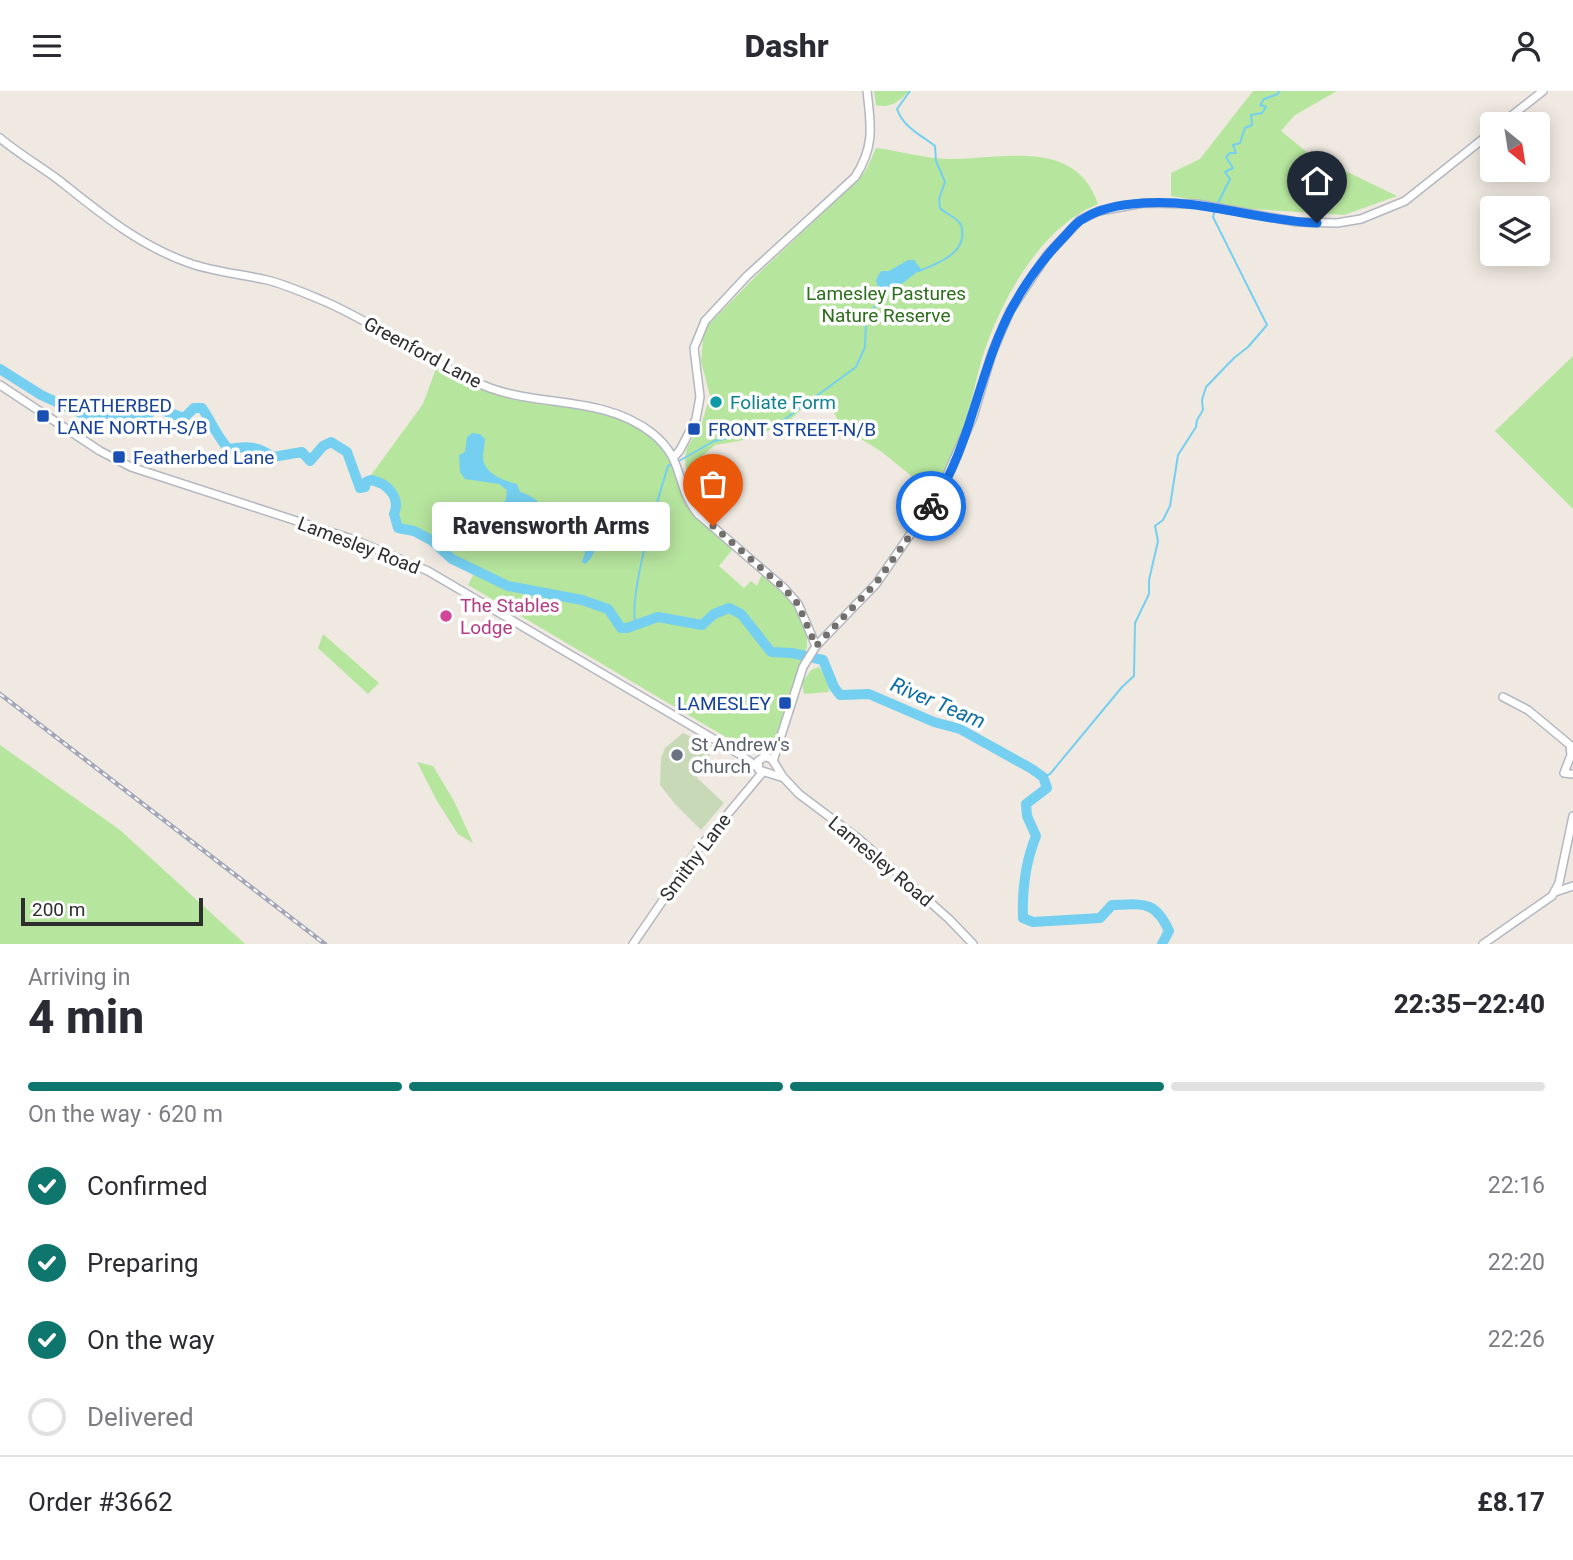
<!DOCTYPE html>
<meta charset="utf-8">
<style>
:root{--surface:#fff;--page:#f2f2f3;--text:#2b2b33;--muted:#7c7c81;--line:#e1e1e2;--accent:#0f766e}
body{margin:0;font-family:Roboto,sans-serif;background:var(--page);color:var(--text);height:100vh;display:flex;flex-direction:column;font-size:26px;white-space:nowrap}
*{box-sizing:border-box;margin:0}
p{font-size:23px;color:var(--muted)}
.icon{flex:none;width:38px;height:38px;fill:none;stroke:currentColor;stroke-width:2;stroke-linecap:round;stroke-linejoin:round}
.map{position:relative;height:853px;overflow:hidden}
.drawer{display:flex;flex-direction:column;background:var(--surface);flex:1}
.drawer>*{flex:none}
.needle{width:46px;rotate:150deg}
.controls{position:absolute;left:1480px;top:21px;display:grid;gap:14px}
.controls a{display:grid;place-items:center;width:70px;height:70px;border-radius:7px;background:var(--surface);box-shadow:0 4px 18px #0003;font-size:35px}
.scale{position:absolute;left:21px;bottom:18px;width:182px;box-sizing:border-box;padding-left:7px;border:4px solid #2e2e2e;border-top:0;font-size:19px;line-height:24px;white-space:nowrap;color:#2e2e2e;-webkit-text-stroke:5px #fff;paint-order:stroke}
.pin{position:absolute;display:grid;place-items:center;width:60px;height:60px;color:#fff;margin:-72px -30px;border-radius:50% 50% 50% 0;rotate:-45deg;box-shadow:0 0 7px #0007}
.pin .icon{rotate:45deg}
.courier{position:absolute;display:grid;place-items:center;width:70px;height:70px;margin:-35px;border:5px solid #1a73e8;border-radius:50%;background:#fff;color:#222;box-shadow:0 2px 9px #0007}
.bubble{position:absolute;height:49px;border-radius:7px;background:var(--surface);box-shadow:0 4px 18px #0003;font-size:23px;font-weight:800;line-height:49px;text-align:center}
.head em{font-style:normal;font-weight:800}
.head div{display:flex;flex-direction:column-reverse}
.head{display:flex;align-items:center;justify-content:space-between;height:119px;padding:0 28px}
h1{font-size:46px;font-weight:800;line-height:52px}
.bar{display:grid;grid-template-columns:repeat(4,1fr);gap:10px 7px;align-content:center;height:84px;padding:0 28px}
.bar i{height:9px;border-radius:5px;background:var(--line)}
.bar .on{background:var(--accent)}
.bar p{grid-column:span 4}
.line{display:flex;align-items:center;gap:18px;padding:0 28px;border-top:2px solid var(--line)}
.line div{flex:1}
ol{padding:0 28px;list-style:none}
li{display:flex;align-items:center;gap:21px;height:77px}
li p{margin-inline-start:auto}
li .icon{padding:7px;border-radius:50%;background:var(--accent);color:#fff;stroke-width:4}
li:last-child{color:var(--muted)}
li i{width:38px;height:38px;border:4px solid var(--line);border-radius:50%}
header{display:flex;justify-content:space-between;align-items:center;height:91px;padding:0 28px;background:var(--surface);font-size:32px;font-weight:800}
.map>svg:first-child{display:block}
.green{fill:#b6e59e}
.cemetery{fill:#c8d9b8}
.water{fill:#75cff0}
.lines{fill:none;stroke-linecap:round;stroke-linejoin:round}
.stream{stroke:#75cff0;stroke-width:2}
.river{stroke:#75cff0;stroke-width:10}
.minor-casing{stroke:#b4b7c1;stroke-width:10}
.minor{stroke:#fff;stroke-width:7}
.rail-casing{stroke:#a3a6b8;stroke-width:4.5}
.rail{stroke:#fff;stroke-width:2;stroke-dasharray:5;stroke-linecap:butt}
.done{stroke:#726f6d;stroke-width:7;stroke-dasharray:0 12.6}
.route{stroke:#1a73e8;stroke-width:9}
.culture-dot{fill:#0f9aa8;stroke:#fff;stroke-width:2.5}
.transit-dot{fill:#1a4fb4;stroke:#fff;stroke-width:2.5}
.hotel-dot{fill:#d1479c;stroke:#fff;stroke-width:2.5}
.worship-dot{fill:#6b7280;stroke:#fff;stroke-width:2.5}
.labels{text-anchor:middle;stroke-width:7;stroke-linejoin:round;paint-order:stroke}
.park-label{font-size:19px;fill:#2c6e1b;stroke:#fff}
.street-label{font-size:19px;fill:#2e2e2e;stroke:#fff}
.culture-label{font-size:19px;fill:#0d838f;stroke:#fff;text-anchor:start}
.transit-label{font-size:19px;fill:#164399;stroke:#fff;text-anchor:start}
.hotel-label{font-size:19px;fill:#b23c85;stroke:#fff;text-anchor:start}
.worship-label{font-size:19px;fill:#5b616d;stroke:#fff;text-anchor:start}
.water-label{font-size:21px;font-style:italic;fill:#0d6fa3;stroke:#fff}
</style>
<header><svg class="icon" aria-label="menu" viewBox="0 0 24 24"><path d="M4 6h16M4 12h16M4 18h16"/></svg>Dashr<svg class="icon" aria-label="person" viewBox="0 0 24 24"><circle cx="12" cy="8" r="4"/><path d="M4 21q1-7 8-7t8 7"/></svg></header>
<div class="map">
<svg width="1573" height="853" viewBox="0 0 1573 853">
<rect width="100%" height="100%" fill="#efe9e1"/>
<!-- green -->
<g class="green">
<path d="M874,0h35c-9,10 -19,18 -33,14z"/>
<polygon points="1253,0 1337,0 1295,24 1281,40 1308,62 1397,105 1344,124 1251,118 1171,105 1171,82 1200,68"/>
<path d="M876,57c24,3 51,11 75,11 52,0 125,-21 147,45 -54,22 -88,82 -109,134 -10,25 -14,52 -22,77 -9,27 -21,54 -35,78l-50,-41 -41,-26 -16,-30 -21,11 -14,13 -31,15 -20,6 -24,4 -29,25 -1,-13 2,-9 15,-26 8,-26 -9,-35 2,-23 5,-13 52,-53 98,-92 9,-12z"/>
<polygon points="1573,265 1573,418 1495,340"/>
<path d="M438,272l57,26 106,20 37,15 36,33c-2,8 0,13 2,21 8,38 31,47 57,71l-14,17 25,22 7,-7 6,5 5,-12 35,33 10,29v11l-31,91c-9,11 -17,12 -30,11l-278,-164 8,-15c-8,-4 -18,-7 -25,-13 -20,-14 -28,-23 -53,-29 -6,-20 5,-31 -16,-44 -7,-4 -9,-5 -16,-2l57,-78z"/>
<polygon points="323,543 379,592 368,603 318,557"/>
<polygon points="819,576 828,589 829,601 804,603 802,592 811,579"/>
<polygon points="0,654 120,739 245,853 0,853"/>
<polygon points="417,671 433,675 454,710 473,752 458,743 437,710"/>
</g>
<!-- cemetery -->
<polygon class="cemetery" points="683,642 714,656 697,687 724,712 701,739 675,713 660,694 661,667 665,657"/>
<!-- water -->
<g class="water">
<polygon points="908,169 914,169 921,178 886,205 880,202 876,189 881,180 889,180"/>
<path d="M472,342l8,1 5,5c0,6 -2,12 -2,18 0,16 21,24 34,27l3,8c14,4 27,14 26,28 -15,3 -38,7 -48,-7l8,-14 1,-9 -8,-6 -34,-5 -5,-7 -1,-17 6,-3 2,-15z"/>
<path d="M615,415c10,7 18,13 28,19l-1,4 -4,3 -11,-3h-12l-3,-4c-19,7 -12,29 -27,39l-3,-2 5,-15 -2,-26 6,-5 15,-3z"/>
</g>
<g class="lines">
<!-- stream -->
<g class="stream">
<path d="M910,0l-13,18c6,18 24,26 38,37l1,15 9,21 -6,17 1,9c5,5 13,8 18,13 4,4 4,6 4,10 4,23 -28,34 -43,40"/>
<polyline points="1217,114 1230,88 1225,81 1233,77 1226,66 1230,62 1236,62 1233,54 1240,52 1245,37 1252,34 1251,24 1262,22 1266,16 1260,14 1264,8 1278,3 1279,0"/>
<polyline points="679,370 714,350 746,343 772,332 781,331 856,276 865,256 866,230 871,220 886,204"/>
<path d="M636,535c-9,-29 22,-127 32,-160l6,-3"/>
<polyline points="1043,686 1050,683 1122,596 1134,585 1135,532 1149,503 1149,489 1158,450 1155,435 1163,429 1170,415 1178,364 1196,336 1197,329 1203,319 1202,309 1206,296 1234,267 1248,256 1267,234 1213,126 1215,119"/>
</g>
<!-- river -->
<path class="river" d="M0,278l41,26 44,20 27,2 38,-4 6,-5 28,10 10,-10h8c8,11 18,34 27,41 18,-3 29,-3 44,8l29,-5 8,9 13,-15 8,-4 16,10 13,36 5,-1 1,-5 5,-2c16,3 30,17 23,34l4,14 16,3 17,9 21,19 56,27 74,14 26,9 13,19h6l31,-11 44,8 12,-11 15,-6 12,6 30,38 21,1 31,7 11,27 6,8 29,-1 65,28 26,7 72,40 11,8 4,11 -21,16 1,12 9,20c-11,27 -14,53 -13,82l10,4 67,-4 12,-13c31,-1 43,-5 57,26l-7,13"/>
<!-- minor casing -->
<g class="minor-casing">
<g id="minor">
<polyline points="1501,33 1543,0"/>
<path d="M0,47c19,16 40,28 60,43 40,32 80,65 129,82 25,9 52,11 78,17 20,5 40,14 59,22 57,25 106,64 164,86 53,19 114,8 162,45 34,27 22,52 46,81l86,74 14,16 18,42"/>
<polyline points="0,294 100,360 131,376 355,449 428,480 741,664 757,676"/>
<path d="M674,366l6,-7 16,-31 4,-22 -6,-49 11,-27 42,-45 108,-99c20,-31 16,-51 12,-86"/>
<polyline points="1503,606 1528,619 1570,654 1571,664 1564,682 1573,683"/>
<polyline points="764,665 772,668 783,686 799,703 859,748 949,828 973,853"/>
<polyline points="766,665 758,670 759,679 781,686"/>
<polyline points="773,670 803,576 816,555 876,493 939,402 973,326 992,262 1010,220 1047,164 1080,129 1099,120 1144,112 1197,113 1297,131 1337,132 1361,128 1405,110 1493,40"/>
<polyline points="1555,801 1573,795"/>
<polyline points="633,853 696,761 762,682"/>
<polyline points="1483,853 1552,805 1559,792 1573,725"/>
</g>
</g>
<!-- minor -->
<use href="#minor" class="minor"/>
<!-- rail casing -->
<g class="rail-casing">
<polyline id="rail" points="0,603 325,853"/>
</g>
<!-- rail -->
<use href="#rail" class="rail"/>
</g>
<g class="lines">
<!-- done -->
<polyline class="done" points="713,435 784,497 798,513 816,555 876,492 931,415"/>
<!-- route -->
<path class="route" d="M931,415c32,-46 42,-101 61,-152 15,-44 40,-84 72,-117 6,-6 11,-14 19,-18 17,-11 40,-15 61,-16 59,-4 114,18 173,20"/>
</g>
<!-- markers -->
<circle class="culture-dot" cx="716" cy="311" r="7"/>
<g class="transit-dot">
<rect x="36" y="318" width="14" height="14" rx="3.5"/>
<rect x="687" y="331" width="14" height="14" rx="3.5"/>
<rect x="112" y="359" width="14" height="14" rx="3.5"/>
<rect x="778" y="605" width="14" height="14" rx="3.5"/>
</g>
<circle class="hotel-dot" cx="446" cy="525" r="7"/>
<circle class="worship-dot" cx="677" cy="664" r="7"/>
<g class="labels">
<!-- park labels -->
<g class="park-label">
<text x="886" y="209">Lamesley Pastures<tspan x="886" dy="22">Nature Reserve</tspan></text>
</g>
<!-- street labels -->
<g class="street-label">
<text transform="translate(423 261) rotate(28)" y="7">Greenford Lane</text>
<text transform="translate(359 454) rotate(21)" y="7">Lamesley Road</text>
<text transform="translate(695 766) rotate(-53)" y="7">Smithy Lane</text>
<text transform="translate(881 770) rotate(40)" y="7">Lamesley Road</text>
</g>
<!-- culture labels -->
<g class="culture-label">
<text x="730" y="318">Foliate Form</text>
</g>
<!-- transit labels -->
<g class="transit-label">
<text x="57" y="321">FEATHERBED<tspan x="57" dy="22">LANE NORTH-S/B</tspan></text>
<text x="708" y="345">FRONT STREET-N/B</text>
<text x="133" y="373">Featherbed Lane</text>
<text x="771" y="619" text-anchor="end">LAMESLEY</text>
</g>
<!-- hotel labels -->
<g class="hotel-label">
<text x="460" y="521">The Stables<tspan x="460" dy="22">Lodge</tspan></text>
</g>
<!-- worship labels -->
<g class="worship-label">
<text x="691" y="660">St Andrew's<tspan x="691" dy="22">Church</tspan></text>
</g>
<!-- water labels -->
<g class="water-label">
<text transform="translate(938 612) rotate(23)" y="7">River Team</text>
</g>
</g>
</svg>
<div class="controls">
<a><svg class="needle" viewBox="-14 -14 28 28"><path d="M0-13l5 13h-10z" fill="#e53935"/><path d="M0 13l5-13h-10z" fill="#7c7c81"/></svg></a>
<a><svg class="icon" aria-label="layers" viewBox="0 0 24 24"><path d="M12 4l9 5-9 5-9-5zM3 14l9 5 9-5"/></svg></a>
</div>
<div class="scale">200 m</div>
<div class="pin" style="left:713px;top:435px;background:#ea580c"><svg class="icon" aria-label="bag" viewBox="0 0 24 24"><path d="M5 8h14l-1 12H6zM9 8a3 3 0 0 1 6 0"/></svg></div>
<div class="pin" style="left:1317px;top:132px;background:#1f2937"><svg class="icon" aria-label="home" viewBox="0 0 24 24"><path d="M3 11l9-7 9 7M6 9v11h12V9"/></svg></div>
<div class="courier" style="left:931px;top:415px"><svg class="icon" aria-label="bike" viewBox="0 0 24 24"><circle cx="6" cy="16" r="4"/><circle cx="18" cy="16" r="4"/><path d="M6 16l4-8h5l3 8M10 8l3 8H6M13 5h3"/></svg></div>
<div class="bubble" style="left:432px;top:411px;width:238px">Ravensworth Arms</div>
</div>
<section class="drawer">
<div class="head"><div><h1>4 min</h1><p>Arriving in</p></div><em>22:35–22:40</em></div>
<div class="bar"><i class="on"></i><i class="on"></i><i class="on"></i><i></i><p>On the way · 620 m</p></div>
<ol>
<li><svg class="icon" aria-label="check" viewBox="0 0 24 24"><path d="M5 12l5 5 9-10"/></svg>Confirmed<p>22:16</p></li>
<li><svg class="icon" aria-label="check" viewBox="0 0 24 24"><path d="M5 12l5 5 9-10"/></svg>Preparing<p>22:20</p></li>
<li><svg class="icon" aria-label="check" viewBox="0 0 24 24"><path d="M5 12l5 5 9-10"/></svg>On the way<p>22:26</p></li>
<li><i></i>Delivered</li>
</ol>
<div class="line" style="height:91px"><div>Order #3662</div><b>£8.17</b></div>
</section>
